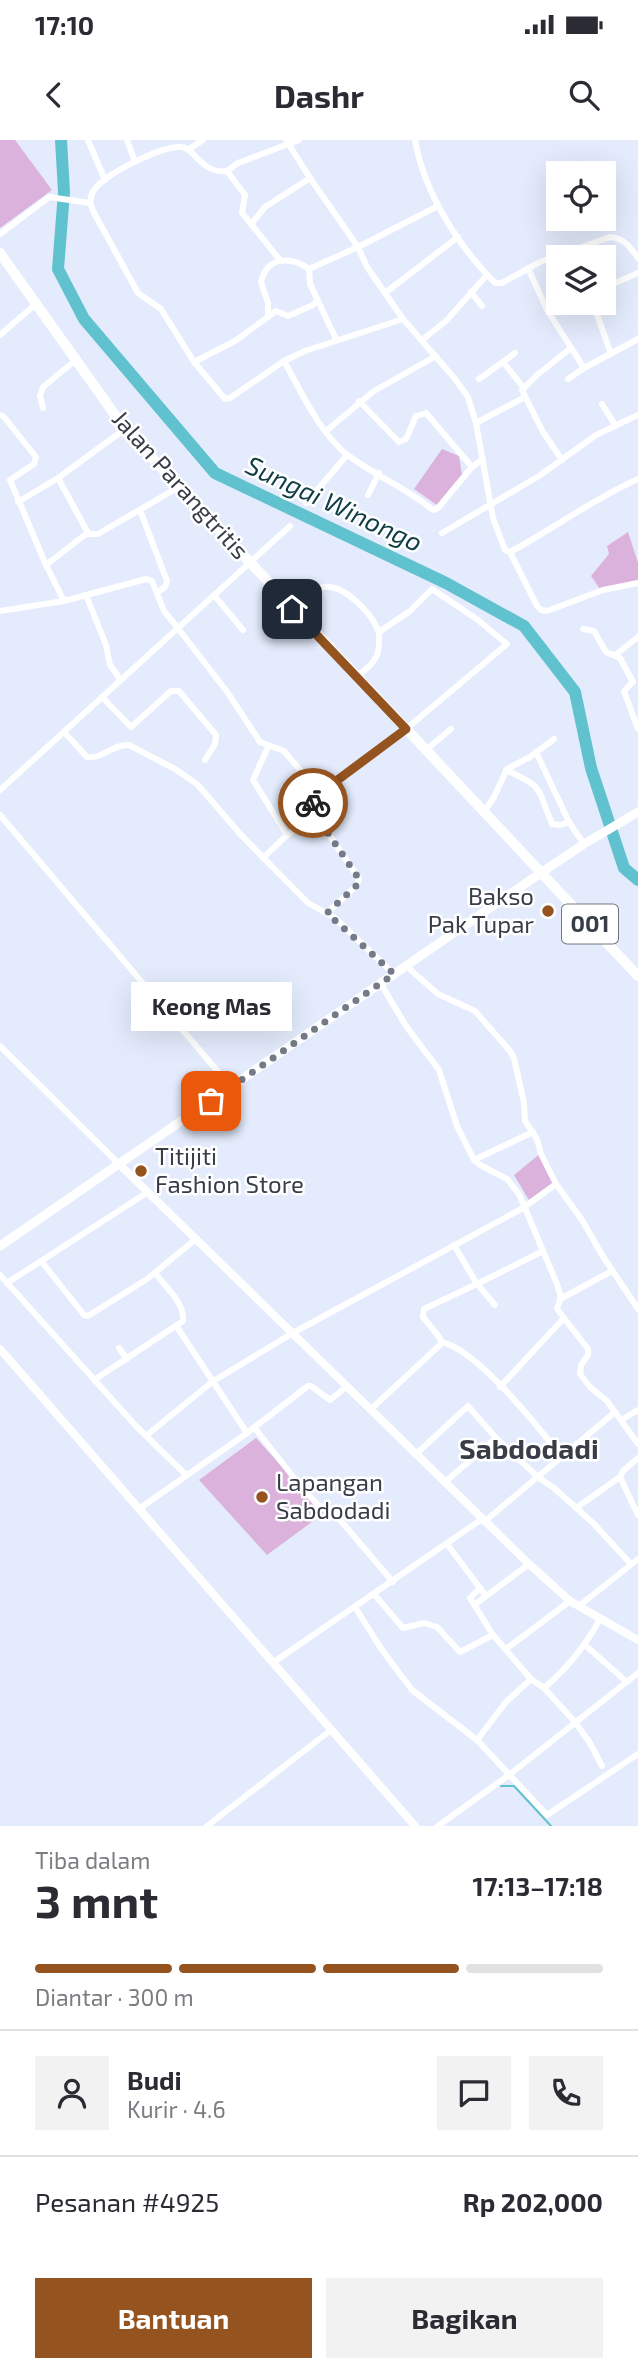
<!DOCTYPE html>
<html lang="id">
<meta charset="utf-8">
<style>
:root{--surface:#fff;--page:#f2f2f3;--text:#2b2b33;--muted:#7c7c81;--line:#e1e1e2;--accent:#95531f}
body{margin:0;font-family:"Exo 2",sans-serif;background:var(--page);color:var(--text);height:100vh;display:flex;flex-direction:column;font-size:26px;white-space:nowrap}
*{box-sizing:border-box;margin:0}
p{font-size:23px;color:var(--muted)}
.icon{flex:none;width:38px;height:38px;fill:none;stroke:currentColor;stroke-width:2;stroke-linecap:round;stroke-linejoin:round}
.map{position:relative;height:1686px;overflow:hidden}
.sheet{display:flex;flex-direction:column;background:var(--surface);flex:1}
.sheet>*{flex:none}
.controls{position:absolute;left:546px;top:21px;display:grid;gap:14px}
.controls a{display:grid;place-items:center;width:70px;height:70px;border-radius:0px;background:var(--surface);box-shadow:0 7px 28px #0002;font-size:35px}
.pin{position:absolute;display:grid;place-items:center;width:60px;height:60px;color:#fff;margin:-30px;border-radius:14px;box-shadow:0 4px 10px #0006}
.courier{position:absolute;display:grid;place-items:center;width:70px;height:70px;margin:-35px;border:5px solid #95531f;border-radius:50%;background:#fff;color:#222;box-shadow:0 2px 9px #0007}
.bubble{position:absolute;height:49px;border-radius:0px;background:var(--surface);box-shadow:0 7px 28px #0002;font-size:23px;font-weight:700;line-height:49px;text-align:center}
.headline em{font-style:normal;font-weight:700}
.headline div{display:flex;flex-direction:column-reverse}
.headline{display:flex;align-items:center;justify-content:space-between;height:119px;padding:0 35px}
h1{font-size:46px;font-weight:700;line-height:52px}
.bar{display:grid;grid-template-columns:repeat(4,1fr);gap:10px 7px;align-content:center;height:84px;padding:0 35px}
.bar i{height:9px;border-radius:5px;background:var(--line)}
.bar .on{background:var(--accent)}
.bar p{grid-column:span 4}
.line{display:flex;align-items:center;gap:18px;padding:0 35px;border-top:2px solid var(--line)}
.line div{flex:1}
.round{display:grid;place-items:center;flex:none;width:74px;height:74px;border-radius:0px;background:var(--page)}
.primary-button{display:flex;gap:14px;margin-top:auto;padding:14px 35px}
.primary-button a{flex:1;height:80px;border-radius:0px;background:var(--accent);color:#fff;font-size:28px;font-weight:700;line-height:80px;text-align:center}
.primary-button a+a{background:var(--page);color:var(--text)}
.status{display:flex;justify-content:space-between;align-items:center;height:49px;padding:0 35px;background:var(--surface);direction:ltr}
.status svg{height:19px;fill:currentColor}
header{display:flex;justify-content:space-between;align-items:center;height:91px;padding:0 35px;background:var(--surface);font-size:32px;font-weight:700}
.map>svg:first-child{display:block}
.green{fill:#dbb2db}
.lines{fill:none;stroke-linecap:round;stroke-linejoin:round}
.stream{stroke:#61c2cf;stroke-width:2}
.river{stroke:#61c2cf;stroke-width:12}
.minor{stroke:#fff;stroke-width:6}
.tertiary{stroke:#fff;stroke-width:8}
.secondary{stroke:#fff;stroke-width:9}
.primary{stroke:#fff;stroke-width:10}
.done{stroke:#747a87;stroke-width:7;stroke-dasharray:0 12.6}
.route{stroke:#95531f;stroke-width:9}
.poi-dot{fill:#95531f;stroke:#fff;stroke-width:2.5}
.labels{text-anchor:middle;stroke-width:5;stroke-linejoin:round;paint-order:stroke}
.shield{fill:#fff;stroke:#74777f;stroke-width:2}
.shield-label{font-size:23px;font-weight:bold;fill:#383d48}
.street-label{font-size:24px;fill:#383d48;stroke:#fff}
.poi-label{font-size:24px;fill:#383d48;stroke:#fff;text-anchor:start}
.water-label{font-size:26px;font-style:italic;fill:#0f3d43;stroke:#fff}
.quarter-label{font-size:28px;font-weight:bold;fill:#383d48;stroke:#fff}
</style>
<div class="status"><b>17:10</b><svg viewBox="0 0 49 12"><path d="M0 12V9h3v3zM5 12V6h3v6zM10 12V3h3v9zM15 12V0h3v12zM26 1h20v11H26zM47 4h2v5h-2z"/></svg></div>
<header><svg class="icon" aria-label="back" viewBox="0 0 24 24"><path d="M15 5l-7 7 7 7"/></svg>Dashr<svg class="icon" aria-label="search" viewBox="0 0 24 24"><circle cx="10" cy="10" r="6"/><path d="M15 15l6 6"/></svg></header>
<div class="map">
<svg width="638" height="1686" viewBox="0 0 638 1686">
<rect width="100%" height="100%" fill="#e3ebfc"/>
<!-- green -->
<g class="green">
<polygon points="0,0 15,0 52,50 0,88"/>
<polygon points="442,309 459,316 462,335 437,365 414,349"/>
<polygon points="628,392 638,423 638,440 600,449 591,436 609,414 607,406"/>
<polygon points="541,1013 554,1043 529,1060 514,1035"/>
<polygon points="256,1298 324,1373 267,1415 199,1340"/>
</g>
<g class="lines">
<!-- stream -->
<polyline class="stream" points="501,1646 514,1646 551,1686"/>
<!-- river -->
<polyline class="river" points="61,0 64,52 58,129 84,179 215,333 446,443 524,486 575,552 591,628 624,728 638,740"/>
<!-- minor -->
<g class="minor">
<polyline points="88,0 105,40"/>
<polyline points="127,0 135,22"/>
<polyline points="286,0 310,38 358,107 367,127 403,179 455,239 468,257 476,283 493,378 505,410 510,412 537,466 541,470 547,471 603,450 638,443"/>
<path d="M415,0c9,52 43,106 80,143h7l38,-21 70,-25c14,1 20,10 28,21"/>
<polyline points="189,9 203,0"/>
<polyline points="227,31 238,23 299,0"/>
<polyline points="251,84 265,67 310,38"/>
<polyline points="0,94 49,57 90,63"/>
<path d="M280,120l-38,-47 3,-18 -18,-24c-27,3 -32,-24 -46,-24 -20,-1 -76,27 -87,43 -5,8 -4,13 -1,21l45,82 23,16 33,53 31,37 5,-1 54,-37 21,-10 98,-32"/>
<polyline points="528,128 547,170 584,228"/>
<polyline points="604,148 638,133"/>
<polyline points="471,152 482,166"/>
<polyline points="385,153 458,97"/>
<polyline points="593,163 611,214"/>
<path d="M268,175v-12l-7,-21c6,-26 30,-26 48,-13"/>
<polyline points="0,195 37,163"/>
<polyline points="336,199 310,144 309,129 358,107 438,66"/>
<polyline points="422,200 446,181 487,135"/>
<path d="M284,221c17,30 37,75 65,95 27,20 57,32 84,54l5,-2 34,-41 11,-8"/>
<polyline points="194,222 235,201 276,171 288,176 313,165 317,161"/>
<polyline points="503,222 515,213"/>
<polyline points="479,239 503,222 523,247"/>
<polyline points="568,239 584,228 638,199"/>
<polyline points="359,261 399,302 406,299 416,276 426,273 472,327"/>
<polyline points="602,264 615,285"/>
<polyline points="43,268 40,256 43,247 77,219"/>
<polyline points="0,275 4,277 36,317 34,324 10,340 46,425 64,461"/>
<polyline points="476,283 525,257"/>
<polyline points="326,291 374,251 436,216"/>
<polyline points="562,320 543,292 522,250 537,235 571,208"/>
<polyline points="368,355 379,333"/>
<polyline points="18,362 58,338"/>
<polyline points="306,363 347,315"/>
<polyline points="140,370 167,441 165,447 158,452"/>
<polyline points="88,393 58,338 125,289"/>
<polyline points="442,393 539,336 596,295 638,275"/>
<path d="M510,412c43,-23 83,-53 128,-73"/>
<polyline points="46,425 86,394 98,394 179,347"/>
<polyline points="86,455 106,505 110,525 120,539"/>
<polyline points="214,455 243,490"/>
<path d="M292,469c9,-7 20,-20 32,-22 20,-3 47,26 54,43 2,6 1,16 0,22 -3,11 -13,18 -22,25"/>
<polyline points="0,471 64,461 146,439 152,441 164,471 177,487"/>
<polyline points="177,487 228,553 260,602 284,611 306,637 316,675 359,739 356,746 327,773"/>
<polyline points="583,489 594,491 606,512 620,518 633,542 624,551 638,589"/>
<polyline points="615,515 638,497"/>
<polyline points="102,557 131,587 171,551 179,551 216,595 215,604 205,620"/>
<path d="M64,592l23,25c16,2 26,-13 42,-12l46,24 22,15 45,52 66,67 27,15 59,56"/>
<polyline points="268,607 253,640 287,695"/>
<polyline points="426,610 451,589"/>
<polyline points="536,612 569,682"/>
<path d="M506,630c39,18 30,16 46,54l8,1 9,-3 15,22"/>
<polyline points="0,650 290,386"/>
<polyline points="312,659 406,589 507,504 478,480 432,449 410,471 379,492"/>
<polyline points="484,672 494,657 507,629 530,617 554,599"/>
<polyline points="0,675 231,947"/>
<polyline points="263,718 287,695 316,675"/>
<polyline points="406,826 438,854 475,871 510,911 514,918 524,963 525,981 537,999 541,1014 556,1044 582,1080 602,1115 638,1169"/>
<polyline points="381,844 406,886 439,930 457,986 474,1020 480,1025 507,1039 519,1054 557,1144 561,1157 557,1169 588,1209 588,1215 581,1225 580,1234 590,1247 607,1261 638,1304"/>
<polyline points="0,906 120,1025"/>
<polyline points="474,1020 533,992"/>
<polyline points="42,1122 84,1175 88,1176 147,1139 196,1099"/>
<polyline points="0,1135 136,1286 186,1335"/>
<polyline points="7,1143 148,1052"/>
<polyline points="560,1159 612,1131"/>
<polyline points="495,1165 477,1144 543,1111"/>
<polyline points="177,1187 247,1293"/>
<path d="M441,1202c35,6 98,86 121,115"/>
<polyline points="119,1208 127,1219"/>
<path d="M94,1240l89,-59c2,-18 -18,-35 -28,-48"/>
<polyline points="500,1247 564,1178"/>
<polyline points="370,1270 441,1204 440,1198 423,1177 424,1169 477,1144 454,1105"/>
<polyline points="621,1280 638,1270"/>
<polyline points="254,1287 302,1348 317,1364 335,1374 393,1442"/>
<polyline points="147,1295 212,1242 291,1194 523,1068 556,1044"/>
<polyline points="415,1315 468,1266 496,1298 538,1337 554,1348 593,1383 631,1424"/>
<polyline points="638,1318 623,1331 620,1337 638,1375"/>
<polyline points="445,1342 496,1298"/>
<polyline points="576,1368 620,1337"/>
<polyline points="139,1369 247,1293 308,1246 311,1246 330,1260 346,1247"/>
<polyline points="484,1382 615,1272"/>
<polyline points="447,1404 486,1456"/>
<polyline points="480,1448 470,1458 493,1495 531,1539 544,1548 575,1582 590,1603 602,1626"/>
<polyline points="374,1454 403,1488 424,1483 437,1487 460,1512 493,1495"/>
<polyline points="474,1465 529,1424"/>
<polyline points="579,1466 638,1419"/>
<polyline points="355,1467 382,1510 412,1550 477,1600 547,1675 638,1614"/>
<polyline points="585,1505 627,1542"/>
<polyline points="506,1509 570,1461"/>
<polyline points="274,1522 482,1379"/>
<path d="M544,1548c24,-20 41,-42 56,-69"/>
<polyline points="477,1600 506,1562 531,1539"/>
<polyline points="207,1686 331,1590"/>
<polyline points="438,1686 509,1635 638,1533"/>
</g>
<!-- tertiary -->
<g class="tertiary">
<polyline points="120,1025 529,1424 570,1461 638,1500"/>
<polyline points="0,1209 415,1686"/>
</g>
<!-- secondary -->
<polyline class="secondary" points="0,1106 529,741 584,704 638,672"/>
<!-- primary -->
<polyline class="primary" points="0,113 125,289 638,836"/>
</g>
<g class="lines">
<!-- done -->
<polyline class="done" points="211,961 394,834 327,773 356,746 359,739 316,675 313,663"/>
<!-- route -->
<polyline class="route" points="292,469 406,589 312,659 313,663"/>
</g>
<!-- markers -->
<g class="poi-dot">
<circle cx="548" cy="771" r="7"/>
<circle cx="141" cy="1031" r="7"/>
<circle cx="262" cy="1357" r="7"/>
</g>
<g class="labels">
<!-- shield labels -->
<rect class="shield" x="562" y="764.5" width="56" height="39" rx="5"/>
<g class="shield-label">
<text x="590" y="792">001</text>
</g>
<!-- street labels -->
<g class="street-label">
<text transform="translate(180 345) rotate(48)" y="8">Jalan Parangtritis</text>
</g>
<!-- poi labels -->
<g class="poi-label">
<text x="534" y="765" text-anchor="end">Bakso<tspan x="534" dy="28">Pak Tupar</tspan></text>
<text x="155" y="1025">Titijiti<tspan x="155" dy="28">Fashion Store</tspan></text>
<text x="276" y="1351">Lapangan<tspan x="276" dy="28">Sabdodadi</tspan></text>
</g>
<!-- water labels -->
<g class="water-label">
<text transform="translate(334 364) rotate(25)" y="9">Sungai Winongo</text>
</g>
<!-- quarter labels -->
<g class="quarter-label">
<text x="529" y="1319">Sabdodadi</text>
</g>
</g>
</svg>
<div class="controls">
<a><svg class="icon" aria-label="locate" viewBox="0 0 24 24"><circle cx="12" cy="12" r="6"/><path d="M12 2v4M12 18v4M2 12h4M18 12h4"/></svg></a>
<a><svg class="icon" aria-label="layers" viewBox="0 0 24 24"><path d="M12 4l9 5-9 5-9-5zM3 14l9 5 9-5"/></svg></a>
</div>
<div class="pin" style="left:211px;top:961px;background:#ea580c"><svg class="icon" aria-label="bag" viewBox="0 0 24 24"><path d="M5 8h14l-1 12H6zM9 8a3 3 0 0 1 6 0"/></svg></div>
<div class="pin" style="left:292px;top:469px;background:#1f2937"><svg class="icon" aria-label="home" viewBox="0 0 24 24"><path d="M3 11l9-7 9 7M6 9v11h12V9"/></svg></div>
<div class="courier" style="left:313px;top:663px"><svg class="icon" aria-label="bike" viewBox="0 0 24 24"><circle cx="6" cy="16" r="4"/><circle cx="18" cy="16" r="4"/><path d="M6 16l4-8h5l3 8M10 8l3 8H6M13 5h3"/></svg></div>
<div class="bubble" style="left:131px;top:842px;width:161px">Keong Mas</div>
</div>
<section class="sheet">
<div class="headline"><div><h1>3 mnt</h1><p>Tiba dalam</p></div><em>17:13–17:18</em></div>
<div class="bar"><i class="on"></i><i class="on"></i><i class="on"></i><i></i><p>Diantar · 300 m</p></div>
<div class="line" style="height:126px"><a class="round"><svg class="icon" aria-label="person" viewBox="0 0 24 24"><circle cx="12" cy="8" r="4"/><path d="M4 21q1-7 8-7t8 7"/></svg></a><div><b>Budi</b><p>Kurir · 4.6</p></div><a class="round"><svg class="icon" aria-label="chat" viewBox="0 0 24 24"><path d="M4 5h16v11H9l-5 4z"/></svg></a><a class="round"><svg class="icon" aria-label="phone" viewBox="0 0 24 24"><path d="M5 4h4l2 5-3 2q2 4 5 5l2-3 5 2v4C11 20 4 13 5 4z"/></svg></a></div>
<div class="line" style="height:91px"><div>Pesanan #4925</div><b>Rp 202,000</b></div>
<div class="primary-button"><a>Bantuan</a><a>Bagikan</a></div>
</section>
